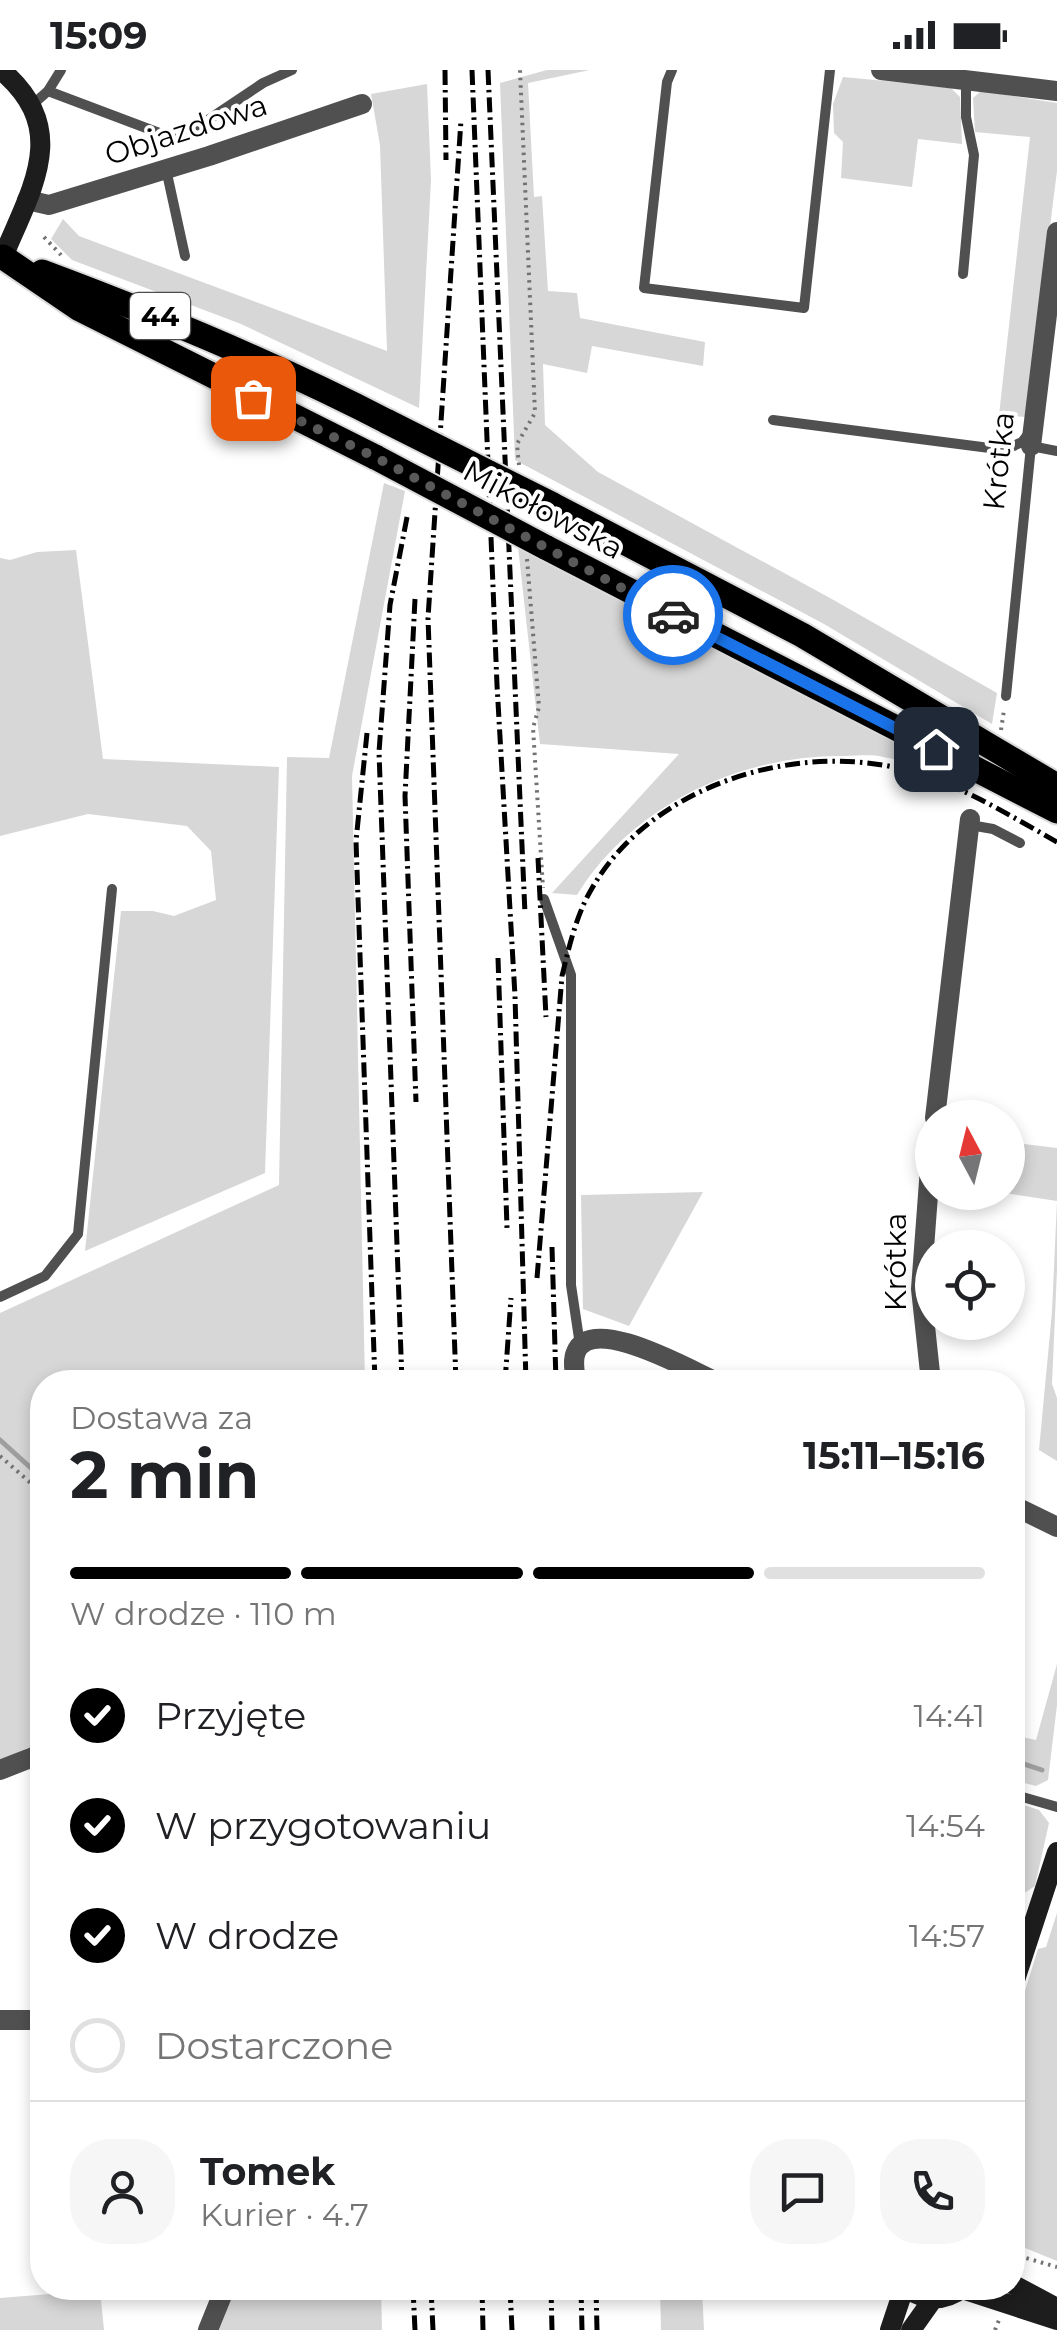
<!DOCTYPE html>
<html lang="pl">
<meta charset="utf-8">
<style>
:root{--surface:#fff;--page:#f6f6f6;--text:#202124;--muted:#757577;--line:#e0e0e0;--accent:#000}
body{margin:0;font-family:Montserrat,sans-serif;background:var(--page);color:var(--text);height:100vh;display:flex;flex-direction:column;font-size:38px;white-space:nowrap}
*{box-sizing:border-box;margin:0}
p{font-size:32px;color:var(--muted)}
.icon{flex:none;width:55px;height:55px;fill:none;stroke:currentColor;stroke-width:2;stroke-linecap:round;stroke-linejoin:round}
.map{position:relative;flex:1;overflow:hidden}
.sheet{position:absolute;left:30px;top:1300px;width:995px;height:930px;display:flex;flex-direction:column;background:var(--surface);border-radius:40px;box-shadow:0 5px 15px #0003}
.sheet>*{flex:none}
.needle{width:65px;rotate:353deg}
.controls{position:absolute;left:915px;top:1030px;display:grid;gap:20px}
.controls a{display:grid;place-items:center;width:110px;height:110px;border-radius:50%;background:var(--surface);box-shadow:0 5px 15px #0003;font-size:50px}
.pin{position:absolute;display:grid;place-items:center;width:85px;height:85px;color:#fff;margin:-42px;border-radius:20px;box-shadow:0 5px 15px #0006}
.courier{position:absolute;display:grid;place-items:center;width:100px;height:100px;margin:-50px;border:8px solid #1a73e8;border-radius:50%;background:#fff;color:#222;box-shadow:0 2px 12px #0007}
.head em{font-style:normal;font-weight:700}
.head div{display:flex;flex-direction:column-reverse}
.head{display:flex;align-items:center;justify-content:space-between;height:170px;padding:0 40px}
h1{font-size:65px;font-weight:700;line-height:75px}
.bar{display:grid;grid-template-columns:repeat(4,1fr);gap:15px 10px;align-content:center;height:120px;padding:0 40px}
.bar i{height:12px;border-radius:8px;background:var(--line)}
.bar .selected{background:var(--accent)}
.bar p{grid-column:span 4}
.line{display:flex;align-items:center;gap:25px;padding:0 40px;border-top:2px solid var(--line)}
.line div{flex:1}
.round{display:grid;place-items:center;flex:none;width:105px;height:105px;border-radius:40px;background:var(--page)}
ol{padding:0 40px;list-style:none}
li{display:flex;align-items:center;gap:30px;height:110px}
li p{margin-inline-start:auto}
li .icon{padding:10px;border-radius:50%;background:var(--accent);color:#fff;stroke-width:4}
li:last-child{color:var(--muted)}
li i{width:55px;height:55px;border:5px solid var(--line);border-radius:50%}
.status{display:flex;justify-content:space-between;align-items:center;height:70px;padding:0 50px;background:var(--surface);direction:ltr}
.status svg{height:28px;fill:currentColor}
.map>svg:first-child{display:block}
.green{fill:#d7d7d7}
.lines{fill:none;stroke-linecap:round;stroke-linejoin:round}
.stream{stroke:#9e9e9e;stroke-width:5}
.primary-casing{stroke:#dbdbdb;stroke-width:29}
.path{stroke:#727272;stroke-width:4;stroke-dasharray:2.5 5;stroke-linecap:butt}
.lane{stroke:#505050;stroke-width:10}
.street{stroke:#505050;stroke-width:20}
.secondary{stroke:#1d1d1d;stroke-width:20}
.primary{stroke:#000;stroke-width:25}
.rail{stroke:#000;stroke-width:5;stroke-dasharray:15 5 2.5 5;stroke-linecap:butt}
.primary-bridge-casing{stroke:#dbdbdb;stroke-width:29;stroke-linecap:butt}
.primary-bridge{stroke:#000;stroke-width:25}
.done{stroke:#595959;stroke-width:10;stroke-dasharray:0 18}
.route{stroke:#1a73e8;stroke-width:12}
.labels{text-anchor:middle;stroke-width:8;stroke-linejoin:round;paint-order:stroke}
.shield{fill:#fff;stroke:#4c4c4c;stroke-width:2.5}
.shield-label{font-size:28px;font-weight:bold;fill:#000}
.street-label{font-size:30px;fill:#000;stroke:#fff}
</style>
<div class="status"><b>15:09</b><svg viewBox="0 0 49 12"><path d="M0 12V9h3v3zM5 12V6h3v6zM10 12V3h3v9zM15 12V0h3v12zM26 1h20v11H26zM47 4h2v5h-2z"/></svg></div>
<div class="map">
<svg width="1057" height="2260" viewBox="0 0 1057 2260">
<rect width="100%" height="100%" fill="#fff"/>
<!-- green -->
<g class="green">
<polygon points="547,0 590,0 528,13 534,127 542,126 548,221 577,223 580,248 705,272 703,296 592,276 587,303 543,294 545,355 598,402 830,528 997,623 992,654 824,554 515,390 500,13"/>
<polygon points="843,7 950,17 960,27 962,74 918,69 912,117 841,108 843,72 834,63 833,34"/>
<polygon points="427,14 431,110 419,338 241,254 72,190 51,169 63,149 79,166 387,281 380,75 371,24"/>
<polygon points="981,21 1057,33 1057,101 1026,347 999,345 1030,67 975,62 973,28"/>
<polygon points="384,413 405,421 352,706 365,1312 42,1312 42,1677 27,1678 0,1691 0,1243 279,1115 287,687 329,688"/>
<path d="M518,477l429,221 -4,6c-20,-6 -40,-14 -60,-17 -12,-3 -26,-1 -38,-1 -103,-2 -213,49 -268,139l-25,-2 127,-139 -139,-10z"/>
<polygon points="76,480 103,689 279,697 265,1103 85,1181 121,841 153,841 174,846 216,830 211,781 187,756 88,744 0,766 0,488 10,490 37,482"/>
<polygon points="1008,1072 1057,1078 1057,1200 1052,1314 1057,1328 1057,1391 1039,1380 1052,1242 1057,1131 1005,1123 1008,1122"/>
<polygon points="703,1122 629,1256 583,1239 581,1125"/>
<polygon points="1057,1594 1057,1635 1048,1710 1036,1716 1013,1710 1013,1665 1036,1670"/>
<polygon points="1018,1733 1039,1740 1049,1753 1035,1816 1026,1822 1013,1819 1013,1736 1017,1737"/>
<polygon points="1057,1843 1057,2191 1013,2173 1013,1959 1038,1879 1046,1877"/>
<polygon points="235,2218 381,2218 382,2260 219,2260"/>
<polygon points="660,2218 702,2218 704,2260 661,2260"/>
<polygon points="100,2220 104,2260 0,2260 0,2228"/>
</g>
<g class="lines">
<!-- stream -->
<g class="stream">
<polyline points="0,1370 42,1408"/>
<polyline points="1012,1690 1042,1700"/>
</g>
<!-- primary casing -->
<g class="primary-casing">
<g id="primary">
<polyline points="3,187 78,238 377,388"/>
<path d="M42,202c118,44 234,92 346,150"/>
<polyline points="551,434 802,565 1057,716"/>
<polyline points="545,477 1057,741"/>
</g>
</g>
<!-- path -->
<g class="path">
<polyline points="44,167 61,185"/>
<polyline points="519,395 517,374 535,343 520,0"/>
<polyline points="527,489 539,637 533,658 543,818"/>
<polyline points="1001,660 1004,640"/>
<polyline points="0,1386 42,1423"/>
<polyline points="1012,2184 1057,2197"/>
<polyline points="995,2260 999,2250"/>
</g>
<!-- lane -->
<g class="lane">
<polyline points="672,0 667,12 644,218 804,238 830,0"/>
<polyline points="48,21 178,70 263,13 292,0"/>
<polyline points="32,35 48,21 61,0"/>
<polyline points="166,99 185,186"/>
<polyline points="963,204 974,85 966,47 966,11"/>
<polyline points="773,350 1005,380 1022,372 1029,363"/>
<polyline points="1006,626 1031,376 1057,381"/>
<polyline points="970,755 993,759 1020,773"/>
<polyline points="544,829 571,905 571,1215 580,1275"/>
<polyline points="0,1227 45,1206 78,1164 112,819"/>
<polyline points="1012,1724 1057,1737"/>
</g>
<!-- street -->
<g class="street">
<polyline points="881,0 1057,21"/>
<polyline points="27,130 49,135 209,86 362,34"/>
<polyline points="1031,376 1057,162"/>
<polyline points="935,1048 970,749"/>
<path d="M576,1312c-1,-9 -4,-21 0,-30 16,-39 115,19 141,30"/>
<polyline points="931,1312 921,1219 932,1071"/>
<polyline points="1012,1435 1057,1457"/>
<polyline points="0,1700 33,1687"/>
<polyline points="0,1950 42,1950"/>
<polyline points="208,2260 225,2218"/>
</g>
<!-- secondary -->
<g class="secondary">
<path d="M1,0c70,59 31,117 2,187"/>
<polyline points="1012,1919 1057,1782"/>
<polyline points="1012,2214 1057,2238"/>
<path d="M906,2218c19,13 38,14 57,0"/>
<polyline points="962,2219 1057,2250"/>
<polyline points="890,2260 904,2218"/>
<polyline points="911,2260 933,2229"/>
</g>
<!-- primary -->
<use href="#primary" class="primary"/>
<!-- rail -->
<g class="rail">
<polyline points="445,0 446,90"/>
<polyline points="472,0 497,615 515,926 526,1312"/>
<polyline points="488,0 525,844"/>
<polyline points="415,529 405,726 416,1032"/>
<polyline points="367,663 356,771 375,1312"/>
<polyline points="538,788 546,947"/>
<polyline points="498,888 507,1158"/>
<polyline points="552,1177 556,1312"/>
<path d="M537,1208l25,-302c7,-29 14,-60 29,-86 57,-102 197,-147 307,-122 57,13 109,46 159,74"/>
<polyline points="402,1312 379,682 390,535 408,442"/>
<polyline points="456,1312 428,548 461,50"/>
<polyline points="505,1312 511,1228"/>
<polyline points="413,2218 415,2260"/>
<polyline points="431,2218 433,2260"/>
<polyline points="482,2218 483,2260"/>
<polyline points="510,2218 512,2260"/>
<polyline points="551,2218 552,2260"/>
<polyline points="581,2218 582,2260"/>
<polyline points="596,2218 597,2260"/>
</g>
<!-- primary-bridge casing -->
<g class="primary-bridge-casing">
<g id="primary-bridge">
<polyline points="388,352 551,434"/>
<polyline points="377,388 545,477"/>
</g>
</g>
<!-- primary-bridge -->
<use href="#primary-bridge" class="primary-bridge"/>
</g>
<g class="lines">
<!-- done -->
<polyline class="done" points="253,328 377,388 673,545"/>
<!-- route -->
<polyline class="route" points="673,545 936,679"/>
</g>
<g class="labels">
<!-- shield labels -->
<rect class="shield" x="130" y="223" width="60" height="46" rx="8"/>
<g class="shield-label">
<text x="160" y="256">44</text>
</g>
<!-- street labels -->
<g class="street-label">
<text transform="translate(186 60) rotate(-18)" y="10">Objazdowa</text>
<text transform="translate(999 391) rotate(-84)" y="10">Krótka</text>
<text transform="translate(543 440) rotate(28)" y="10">Mikołowska</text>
<text transform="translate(896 1192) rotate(-90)" y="10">Krótka</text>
</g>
</g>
</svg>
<div class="controls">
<a><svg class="needle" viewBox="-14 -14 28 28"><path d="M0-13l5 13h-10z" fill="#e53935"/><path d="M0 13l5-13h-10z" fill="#757577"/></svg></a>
<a><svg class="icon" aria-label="locate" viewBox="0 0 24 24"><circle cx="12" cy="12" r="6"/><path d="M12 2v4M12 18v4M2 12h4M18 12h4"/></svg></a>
</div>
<div class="pin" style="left:253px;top:328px;background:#ea580c"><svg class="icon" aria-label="bag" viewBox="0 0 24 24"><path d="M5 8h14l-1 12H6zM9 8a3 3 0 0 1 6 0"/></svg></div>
<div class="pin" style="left:936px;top:679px;background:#1f2937"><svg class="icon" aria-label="home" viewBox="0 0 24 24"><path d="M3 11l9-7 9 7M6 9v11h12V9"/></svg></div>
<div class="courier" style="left:673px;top:545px"><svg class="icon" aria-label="car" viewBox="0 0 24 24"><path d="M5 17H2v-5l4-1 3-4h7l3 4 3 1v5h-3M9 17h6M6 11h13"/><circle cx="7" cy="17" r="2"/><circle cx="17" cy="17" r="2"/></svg></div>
<section class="sheet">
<div class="head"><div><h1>2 min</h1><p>Dostawa za</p></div><em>15:11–15:16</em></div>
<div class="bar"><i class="selected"></i><i class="selected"></i><i class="selected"></i><i></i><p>W drodze · 110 m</p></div>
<ol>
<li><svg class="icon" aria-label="check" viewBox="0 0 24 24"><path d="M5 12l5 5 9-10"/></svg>Przyjęte<p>14:41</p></li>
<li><svg class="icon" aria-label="check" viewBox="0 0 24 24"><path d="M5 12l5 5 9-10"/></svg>W przygotowaniu<p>14:54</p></li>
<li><svg class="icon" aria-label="check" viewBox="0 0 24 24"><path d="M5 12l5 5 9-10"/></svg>W drodze<p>14:57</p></li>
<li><i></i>Dostarczone</li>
</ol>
<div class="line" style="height:180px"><a class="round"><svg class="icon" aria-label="person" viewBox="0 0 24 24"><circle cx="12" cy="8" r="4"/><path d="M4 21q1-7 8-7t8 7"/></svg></a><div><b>Tomek</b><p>Kurier · 4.7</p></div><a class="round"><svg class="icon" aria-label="chat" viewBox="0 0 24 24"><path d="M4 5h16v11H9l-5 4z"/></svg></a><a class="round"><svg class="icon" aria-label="phone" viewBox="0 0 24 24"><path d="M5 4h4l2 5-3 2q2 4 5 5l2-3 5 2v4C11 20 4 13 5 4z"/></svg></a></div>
</section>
</div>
